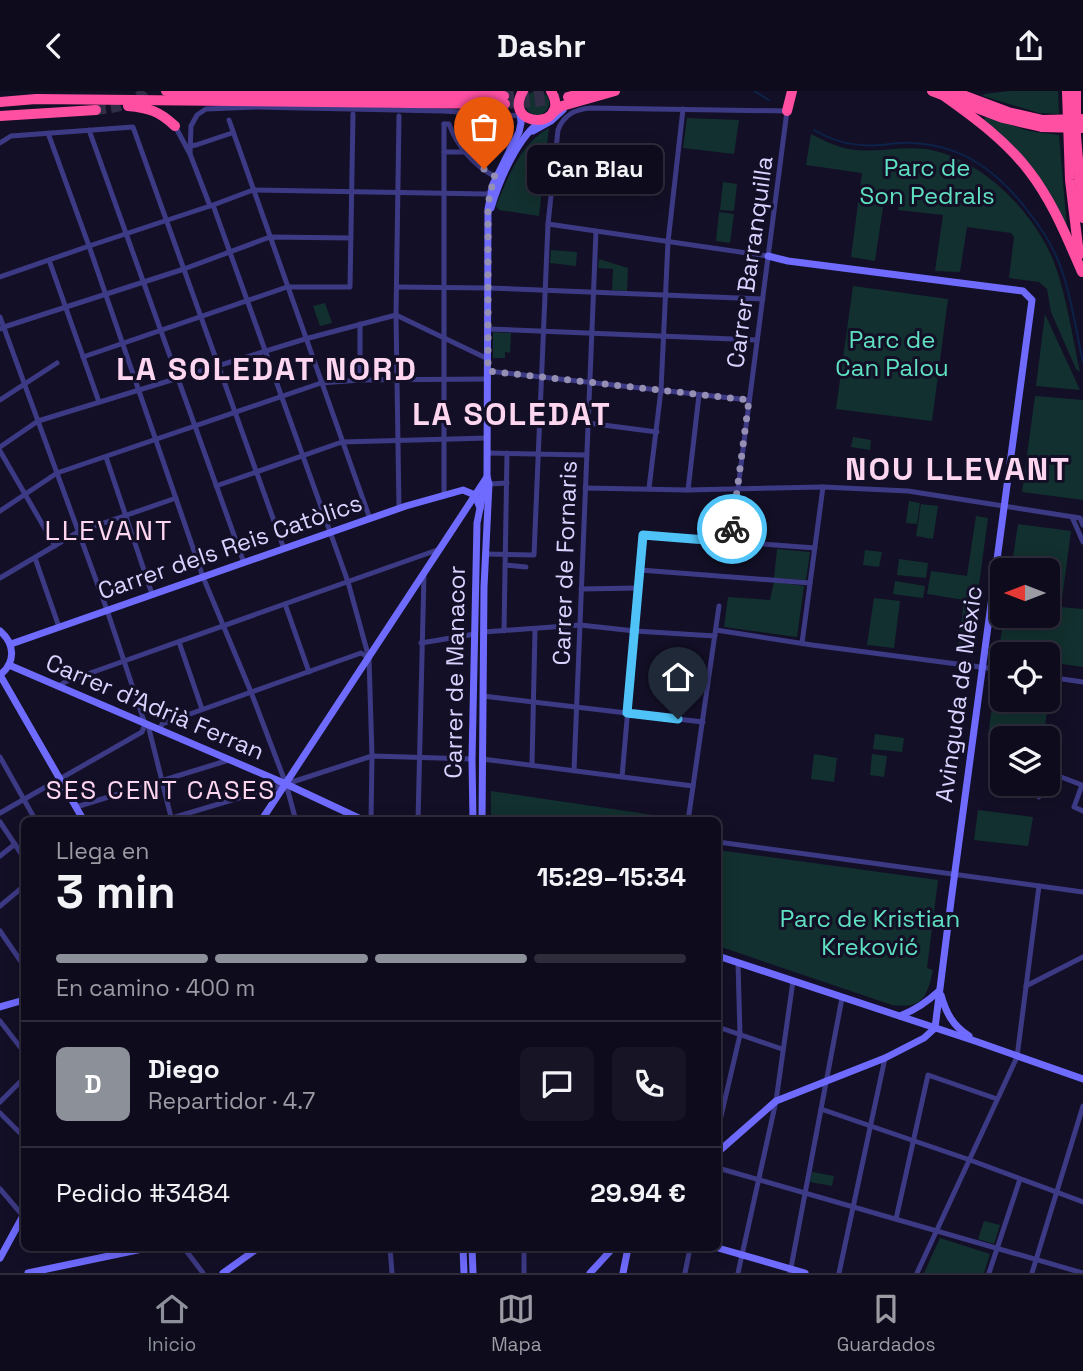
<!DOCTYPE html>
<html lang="es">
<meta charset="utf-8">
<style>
:root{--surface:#0e0b1c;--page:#171425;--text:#f1f3f6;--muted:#9b9ba3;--line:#2e2b3b;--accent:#8c9099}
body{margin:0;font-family:"Space Grotesk",sans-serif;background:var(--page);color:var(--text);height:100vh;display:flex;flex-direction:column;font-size:26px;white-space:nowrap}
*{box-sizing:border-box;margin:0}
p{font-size:23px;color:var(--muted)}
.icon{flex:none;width:38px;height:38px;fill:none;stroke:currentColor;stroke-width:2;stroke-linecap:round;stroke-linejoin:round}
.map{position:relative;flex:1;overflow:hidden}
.panel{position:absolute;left:21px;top:726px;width:700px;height:434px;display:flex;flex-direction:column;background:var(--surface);border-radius:10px;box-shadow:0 4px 18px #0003,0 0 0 2px var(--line)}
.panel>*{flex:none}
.needle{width:46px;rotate:270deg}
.buttons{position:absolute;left:990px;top:467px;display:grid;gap:14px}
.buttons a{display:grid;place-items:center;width:70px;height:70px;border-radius:10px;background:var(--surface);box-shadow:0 4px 18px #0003,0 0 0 2px var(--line);font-size:35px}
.pin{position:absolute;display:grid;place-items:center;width:60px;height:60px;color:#fff;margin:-72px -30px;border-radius:50% 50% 50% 0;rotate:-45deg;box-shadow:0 0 7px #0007}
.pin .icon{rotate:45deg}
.courier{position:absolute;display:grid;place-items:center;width:70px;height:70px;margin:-35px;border:5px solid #4fc3f7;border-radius:50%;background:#fff;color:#222;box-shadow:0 2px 9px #0007}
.bubble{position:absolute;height:49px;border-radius:10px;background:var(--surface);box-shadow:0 4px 18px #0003,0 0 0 2px var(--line);font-size:23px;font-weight:700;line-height:49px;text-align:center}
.summary em{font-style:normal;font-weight:700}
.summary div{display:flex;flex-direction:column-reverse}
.summary{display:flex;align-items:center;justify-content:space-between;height:119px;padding:0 35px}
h1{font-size:46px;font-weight:700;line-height:52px}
.bar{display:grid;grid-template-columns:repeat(4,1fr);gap:10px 7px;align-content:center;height:84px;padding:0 35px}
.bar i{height:9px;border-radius:5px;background:var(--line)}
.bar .selected{background:var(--accent)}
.bar p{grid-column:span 4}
.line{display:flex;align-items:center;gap:18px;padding:0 35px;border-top:2px solid var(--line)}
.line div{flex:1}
.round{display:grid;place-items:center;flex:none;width:74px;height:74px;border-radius:10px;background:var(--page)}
header{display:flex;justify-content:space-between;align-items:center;height:91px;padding:0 35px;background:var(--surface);font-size:32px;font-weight:700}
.menu{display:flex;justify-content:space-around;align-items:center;height:98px;border-top:2px solid var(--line);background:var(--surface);font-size:19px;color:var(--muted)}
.menu a{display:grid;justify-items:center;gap:4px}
.menu .selected{color:var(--accent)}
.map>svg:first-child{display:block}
.green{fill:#12302f}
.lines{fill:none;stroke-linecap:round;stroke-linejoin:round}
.stream{stroke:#0c2248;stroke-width:2}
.highway-tunnel{stroke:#312d47;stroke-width:10;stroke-dasharray:10 5;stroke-linecap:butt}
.street{stroke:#3d3a85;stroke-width:5}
.secondary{stroke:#6f6bff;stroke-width:7}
.highway{stroke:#ff4fa3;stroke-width:10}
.highway-bridge{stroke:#ff4fa3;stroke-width:10}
.done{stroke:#948fb3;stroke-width:7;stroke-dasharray:0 12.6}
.route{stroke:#4fc3f7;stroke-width:9}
.labels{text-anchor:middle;stroke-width:6;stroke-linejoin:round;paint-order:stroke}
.park-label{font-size:24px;fill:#5fe0c0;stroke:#130f26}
.street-label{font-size:24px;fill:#d9d4ff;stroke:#130f26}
.neighbourhood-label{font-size:26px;letter-spacing:2px;fill:#ffd6f0;stroke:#130f26}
.quarter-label{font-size:28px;letter-spacing:2px;fill:#ffd6f0;stroke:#130f26}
.district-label{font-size:32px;font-weight:bold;letter-spacing:2px;fill:#ffd6f0;stroke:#130f26}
</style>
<header><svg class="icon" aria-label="back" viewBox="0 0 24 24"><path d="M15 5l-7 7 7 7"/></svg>Dashr<svg class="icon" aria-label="share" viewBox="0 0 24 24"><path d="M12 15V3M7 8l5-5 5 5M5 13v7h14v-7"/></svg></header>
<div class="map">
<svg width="1083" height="1182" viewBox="0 0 1083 1182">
<rect width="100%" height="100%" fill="#130f26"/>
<!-- green -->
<g class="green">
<circle cx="537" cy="12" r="12"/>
<polygon points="1009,0 1058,0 1059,23 1039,22 983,5 984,3"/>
<polygon points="987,26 1029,40 1059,44 1067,137 1062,129 984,29 984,27"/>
<polygon points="687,27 739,29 734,63 683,57"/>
<path d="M549,37l-10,88 -40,-6 -3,-4c11,-28 26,-64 53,-78z"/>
<path d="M811,43c14,7 29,15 45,16 23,2 46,-4 70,-1 55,9 108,62 128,113 13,35 18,74 26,110l-4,-3 -25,-57 -4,-23 -8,-7 -30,-4 5,-41 -3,-4 -44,-6 -7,45 -25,-1 8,-56 -45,-5 2,-13 -15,-3 -10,67 -24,-4 11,-84 -56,-8z"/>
<polygon points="723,91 737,93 734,120 720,119"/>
<polygon points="719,121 734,123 730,152 716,150"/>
<polygon points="551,159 577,161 576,175 550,172"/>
<polygon points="599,168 628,177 627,200 612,199 613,178 598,177"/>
<polygon points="853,195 948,208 932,330 836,318"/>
<polygon points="325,212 332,232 320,235 313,215"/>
<polygon points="1045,223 1080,299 1036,295"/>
<polygon points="493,241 511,242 510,262 505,261 505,267 493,267"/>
<polygon points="1035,305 1083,309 1083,409 1022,401"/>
<polygon points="853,346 871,349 870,359 851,356"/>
<polygon points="909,410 920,412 917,433 906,432"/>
<polygon points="921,413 938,415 933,448 916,445"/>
<polygon points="976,425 988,427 970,561 958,559 964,509 927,503 931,480 967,485"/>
<polygon points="1018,433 1071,440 1061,516 1083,518 1083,576 1048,571 1048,564 998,564 1004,525 1048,525 1048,480 1011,479"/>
<polygon points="777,458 810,461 806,489 774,487"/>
<polygon points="865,459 882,461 879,476 863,474"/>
<polygon points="899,468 928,472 926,487 897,484"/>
<polygon points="895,490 925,495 923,507 893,503"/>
<polygon points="774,491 804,495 797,546 724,536 728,506 770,509"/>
<polygon points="874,507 900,510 894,557 867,554"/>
<polygon points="994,602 1003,603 1003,609 1049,609 1043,647 1012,648 988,645"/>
<polygon points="875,643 904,647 902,661 873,658"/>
<polygon points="814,663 837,667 834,691 811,688"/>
<polygon points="872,663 887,665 884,686 870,684"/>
<polygon points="491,700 680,728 680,730 491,730"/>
<polygon points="978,719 1033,726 1028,755 974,749"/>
<path d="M718,759l220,30 -11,88 6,2c-6,27 -10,39 -41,35l-174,-59z"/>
<polygon points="812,1081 834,1085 832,1095 810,1091"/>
<polygon points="984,1130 1000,1134 994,1153 978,1148"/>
<polygon points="940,1147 990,1163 984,1182 924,1182"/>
</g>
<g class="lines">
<!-- stream -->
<g class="stream">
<polyline points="754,0 769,9"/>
<path d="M814,39c20,12 43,17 67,15 10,-1 21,-3 32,-2 23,1 46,8 66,21 31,19 70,69 82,104 11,30 15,63 22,94"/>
</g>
<!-- highway-tunnel -->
<g class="highway-tunnel">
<polyline points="504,5 553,0"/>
<polyline points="505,13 535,11 568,6"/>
<path d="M96,19c18,-2 36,-4 48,-19"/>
</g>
<!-- street -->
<g class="street">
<path d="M483,23c19,9 26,16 26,37"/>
<polyline points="399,25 396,224 399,418"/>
<polyline points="229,29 370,428"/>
<path d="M444,33h5c8,22 25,42 47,53"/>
<polyline points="175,35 190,63 210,115"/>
<polyline points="89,39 244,472"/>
<polyline points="48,42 89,155 203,486 251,601 286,693 296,730"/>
<polyline points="0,52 11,45 133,36 284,458"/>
<polyline points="190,55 196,54 232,42"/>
<polyline points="444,61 465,61"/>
<polyline points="190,63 191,35 197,24 206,18 256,16 443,20 522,25"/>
<polyline points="213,114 348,491 369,567 372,665 371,730"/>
<polyline points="548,133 768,165"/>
<polyline points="49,169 99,311"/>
<polyline points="0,186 89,155 213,114 253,99 487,103 490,100"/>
<polyline points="397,196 489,197 763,208"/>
<polyline points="0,226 107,519 145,633 142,641 0,722"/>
<polyline points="0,238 4,236 184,178 270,146 351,147"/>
<polyline points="489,238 757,249"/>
<polyline points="83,266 287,196 350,196 353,23"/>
<polyline points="488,280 749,309"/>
<polyline points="360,289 360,233"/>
<polyline points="0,309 57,272"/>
<polyline points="588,332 657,341"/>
<polyline points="0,356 38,330 305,248 396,224 488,268"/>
<polyline points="0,360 55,455"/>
<polyline points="488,362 587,364"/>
<polyline points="106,366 152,503"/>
<polyline points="489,393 507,392"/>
<polyline points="216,395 342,351 488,347"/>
<polyline points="585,397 688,399 823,396 908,400 1080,427 1083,434"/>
<polyline points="649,397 661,299 668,151 683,18"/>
<polyline points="688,399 699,304"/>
<polyline points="444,404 444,33"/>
<polyline points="0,420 57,382 321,292 360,289 488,288"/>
<polyline points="1072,426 1083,451"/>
<path d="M485,463l49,1 14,-331 10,-94c6,-16 18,-21 33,-22l196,3 -56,431"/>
<polyline points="35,467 59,536"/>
<polyline points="505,474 526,476"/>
<polyline points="640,479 810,492"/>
<polyline points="0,487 78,441 176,407"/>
<polyline points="581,498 638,497"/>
<polyline points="285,513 309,581"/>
<polyline points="716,539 812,554 1003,579"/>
<polyline points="504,540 507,362"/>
<polyline points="484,541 580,534 635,540 715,545"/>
<polyline points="179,551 202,618"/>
<polyline points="421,552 475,543"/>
<polyline points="802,552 823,396"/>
<polyline points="1048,586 1083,591"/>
<polyline points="59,595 65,591 440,458"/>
<polyline points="483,605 703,631"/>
<polyline points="148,634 172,730"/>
<polyline points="160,639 162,633 361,562 369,567"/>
<polyline points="0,666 36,730"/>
<polyline points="482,668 693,695"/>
<polyline points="532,674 535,539"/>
<polyline points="574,680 596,140"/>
<polyline points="1048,681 1082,694 1074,716 1083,720"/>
<polyline points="622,686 643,444 815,457"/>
<polyline points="1039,706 1043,693"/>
<polyline points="76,716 229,669"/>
<polyline points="162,730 286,693 372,665 472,668"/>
<polyline points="418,730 424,483"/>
<polyline points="688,730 719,515"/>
<polyline points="0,731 24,767"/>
<polyline points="718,751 1083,801"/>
<polyline points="0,765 15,753"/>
<polyline points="0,815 24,795"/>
<polyline points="0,840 24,875"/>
<polyline points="1026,895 1083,866"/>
<polyline points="0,930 24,961"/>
<polyline points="718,936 782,958"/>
<polyline points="0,1011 24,987"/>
<polyline points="821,1018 970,1069 1083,1111"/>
<polyline points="0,1022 24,1046"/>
<polyline points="718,1038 740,944 738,872"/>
<polyline points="718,1077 1083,1182"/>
<polyline points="0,1098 24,1126"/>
<polyline points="896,1128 928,984 997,1008"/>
<polyline points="184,1157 203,1182"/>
<polyline points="390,1157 392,1182"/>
<polyline points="524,1157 524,1182"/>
<polyline points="685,1182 690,1157"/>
<polyline points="738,1182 776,1010 793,890"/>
<polyline points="790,1182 842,907"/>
<polyline points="839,1182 885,967"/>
<polyline points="917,1182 1017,966 1039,795"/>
<polyline points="989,1182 1020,1088"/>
<polyline points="1032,1182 1083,1015"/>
</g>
<!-- secondary -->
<g class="secondary">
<polyline points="533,40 551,30 563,19"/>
<path d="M491,117c8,-27 27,-73 52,-88"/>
<polyline points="768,165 788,170 1023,200 1032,209 951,810 935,937"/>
<path d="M0,540c15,13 16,31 0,44"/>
<polyline points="11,553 406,415 463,399 475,404 480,417"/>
<polyline points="9,574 286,693 365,730"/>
<polyline points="0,584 84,730"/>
<polyline points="261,730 487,386"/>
<polyline points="473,730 472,668 477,432 485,393"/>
<polyline points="482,730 484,496 489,393 487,386 488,118 493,93 519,41 521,32 520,21"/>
<polyline points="718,865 975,950 1083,988"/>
<path d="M941,904c5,18 12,31 28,41"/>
<polyline points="0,916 24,909"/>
<path d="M900,925c15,-6 26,-13 39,-25"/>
<polyline points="718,1061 776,1010 885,967 924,947 935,937"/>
<polyline points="463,1157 464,1182"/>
<polyline points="472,1157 473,1182"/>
<polyline points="718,1157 805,1182"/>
<polyline points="0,1167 24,1123"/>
<polyline points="28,1182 147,1157"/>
<polyline points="223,1182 258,1157"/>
<polyline points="590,1182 613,1157"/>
<polyline points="623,1182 628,1157"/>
</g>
<!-- highway -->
<g class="highway">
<polyline points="166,0 504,5"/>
<path d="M523,0c-22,38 50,39 28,0"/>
<polyline points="932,0 1003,27 1042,36"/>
<polyline points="952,0 1008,21 1043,29"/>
<polyline points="1067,0 1070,89 1079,164"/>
<polyline points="1076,0 1076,45 1083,127"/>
<path d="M944,5c31,22 62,45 85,75 24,31 38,67 53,101"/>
<polyline points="568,6 591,0"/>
<polyline points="0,11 36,8 505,13"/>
<path d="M128,15c21,2 31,5 47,20"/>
<polyline points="787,20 792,0"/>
<polyline points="553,21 562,15 615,0"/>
<polyline points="0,25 96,19"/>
</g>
<!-- highway-bridge -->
<g class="highway-bridge">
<polyline points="1043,29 1083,28"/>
<polyline points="1042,36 1083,37"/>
</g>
</g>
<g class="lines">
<!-- done -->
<polyline class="done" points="484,78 496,86 490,100 488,118 488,280 749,309 732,438"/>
<!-- route -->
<polyline class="route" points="678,628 627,622 643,444 731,451 732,438"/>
</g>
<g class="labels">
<!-- park labels -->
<g class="park-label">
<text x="927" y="85">Parc de<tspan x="927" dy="28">Son Pedrals</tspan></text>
<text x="892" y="257">Parc de<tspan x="892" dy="28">Can Palou</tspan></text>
<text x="870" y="836">Parc de Kristian<tspan x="870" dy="28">Kreković</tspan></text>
</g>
<!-- street labels -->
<g class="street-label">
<text transform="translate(750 171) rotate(-82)" y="8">Carrer Barranquilla</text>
<text transform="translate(230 456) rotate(-19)" y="8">Carrer dels Reis Catòlics</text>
<text transform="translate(565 472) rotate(-88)" y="8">Carrer de Fornaris</text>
<text transform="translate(455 581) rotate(-89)" y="8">Carrer de Manacor</text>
<text transform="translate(959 603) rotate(-82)" y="8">Avinguda de Mèxic</text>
<text transform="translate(155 616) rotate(23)" y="8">Carrer d'Adrià Ferran</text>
</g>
<!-- neighbourhood labels -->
<g class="neighbourhood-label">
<text x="161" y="708">SES CENT CASES</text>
</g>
<!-- quarter labels -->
<g class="quarter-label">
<text x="109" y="449">LLEVANT</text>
</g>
<!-- district labels -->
<g class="district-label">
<text x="267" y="289">LA SOLEDAT NORD</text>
<text x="512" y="334">LA SOLEDAT</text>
<text x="958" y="389">NOU LLEVANT</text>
</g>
</g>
</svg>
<div class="buttons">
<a><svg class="needle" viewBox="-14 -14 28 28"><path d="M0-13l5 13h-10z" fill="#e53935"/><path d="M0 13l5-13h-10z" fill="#9b9ba3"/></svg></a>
<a><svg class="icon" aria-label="locate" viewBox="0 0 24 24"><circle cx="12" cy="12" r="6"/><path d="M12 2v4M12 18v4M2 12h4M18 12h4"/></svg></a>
<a><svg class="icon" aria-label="layers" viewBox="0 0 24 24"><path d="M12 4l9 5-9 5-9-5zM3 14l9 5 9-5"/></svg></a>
</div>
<div class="pin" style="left:484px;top:78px;background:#ea580c"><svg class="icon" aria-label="bag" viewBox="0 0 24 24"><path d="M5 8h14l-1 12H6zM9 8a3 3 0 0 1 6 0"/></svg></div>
<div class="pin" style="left:678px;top:628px;background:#1f2937"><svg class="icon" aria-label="home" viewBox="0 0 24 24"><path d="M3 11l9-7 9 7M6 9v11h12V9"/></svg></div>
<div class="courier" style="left:732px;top:438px"><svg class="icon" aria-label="bike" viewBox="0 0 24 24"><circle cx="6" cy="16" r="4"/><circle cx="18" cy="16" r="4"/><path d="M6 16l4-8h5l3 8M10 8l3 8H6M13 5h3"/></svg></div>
<div class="bubble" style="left:527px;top:54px;width:136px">Can Blau</div>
<section class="panel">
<div class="summary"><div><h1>3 min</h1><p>Llega en</p></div><em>15:29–15:34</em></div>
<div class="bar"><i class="selected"></i><i class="selected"></i><i class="selected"></i><i></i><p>En camino · 400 m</p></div>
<div class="line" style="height:126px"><b class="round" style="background:var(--accent);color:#fff">D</b><div><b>Diego</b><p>Repartidor · 4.7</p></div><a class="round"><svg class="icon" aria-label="chat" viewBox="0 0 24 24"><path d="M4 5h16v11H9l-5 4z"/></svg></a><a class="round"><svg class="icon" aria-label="phone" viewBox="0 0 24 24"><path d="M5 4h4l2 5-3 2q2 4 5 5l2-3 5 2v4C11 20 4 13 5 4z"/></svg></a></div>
<div class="line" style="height:91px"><div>Pedido #3484</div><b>29.94 €</b></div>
</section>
</div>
<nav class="menu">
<a class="selected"><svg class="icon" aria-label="home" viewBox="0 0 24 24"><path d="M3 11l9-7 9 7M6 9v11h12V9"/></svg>Inicio</a>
<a><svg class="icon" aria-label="map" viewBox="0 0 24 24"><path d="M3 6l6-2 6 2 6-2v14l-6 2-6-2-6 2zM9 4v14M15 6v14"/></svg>Mapa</a>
<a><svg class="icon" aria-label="saved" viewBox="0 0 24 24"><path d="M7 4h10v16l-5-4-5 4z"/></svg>Guardados</a>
</nav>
